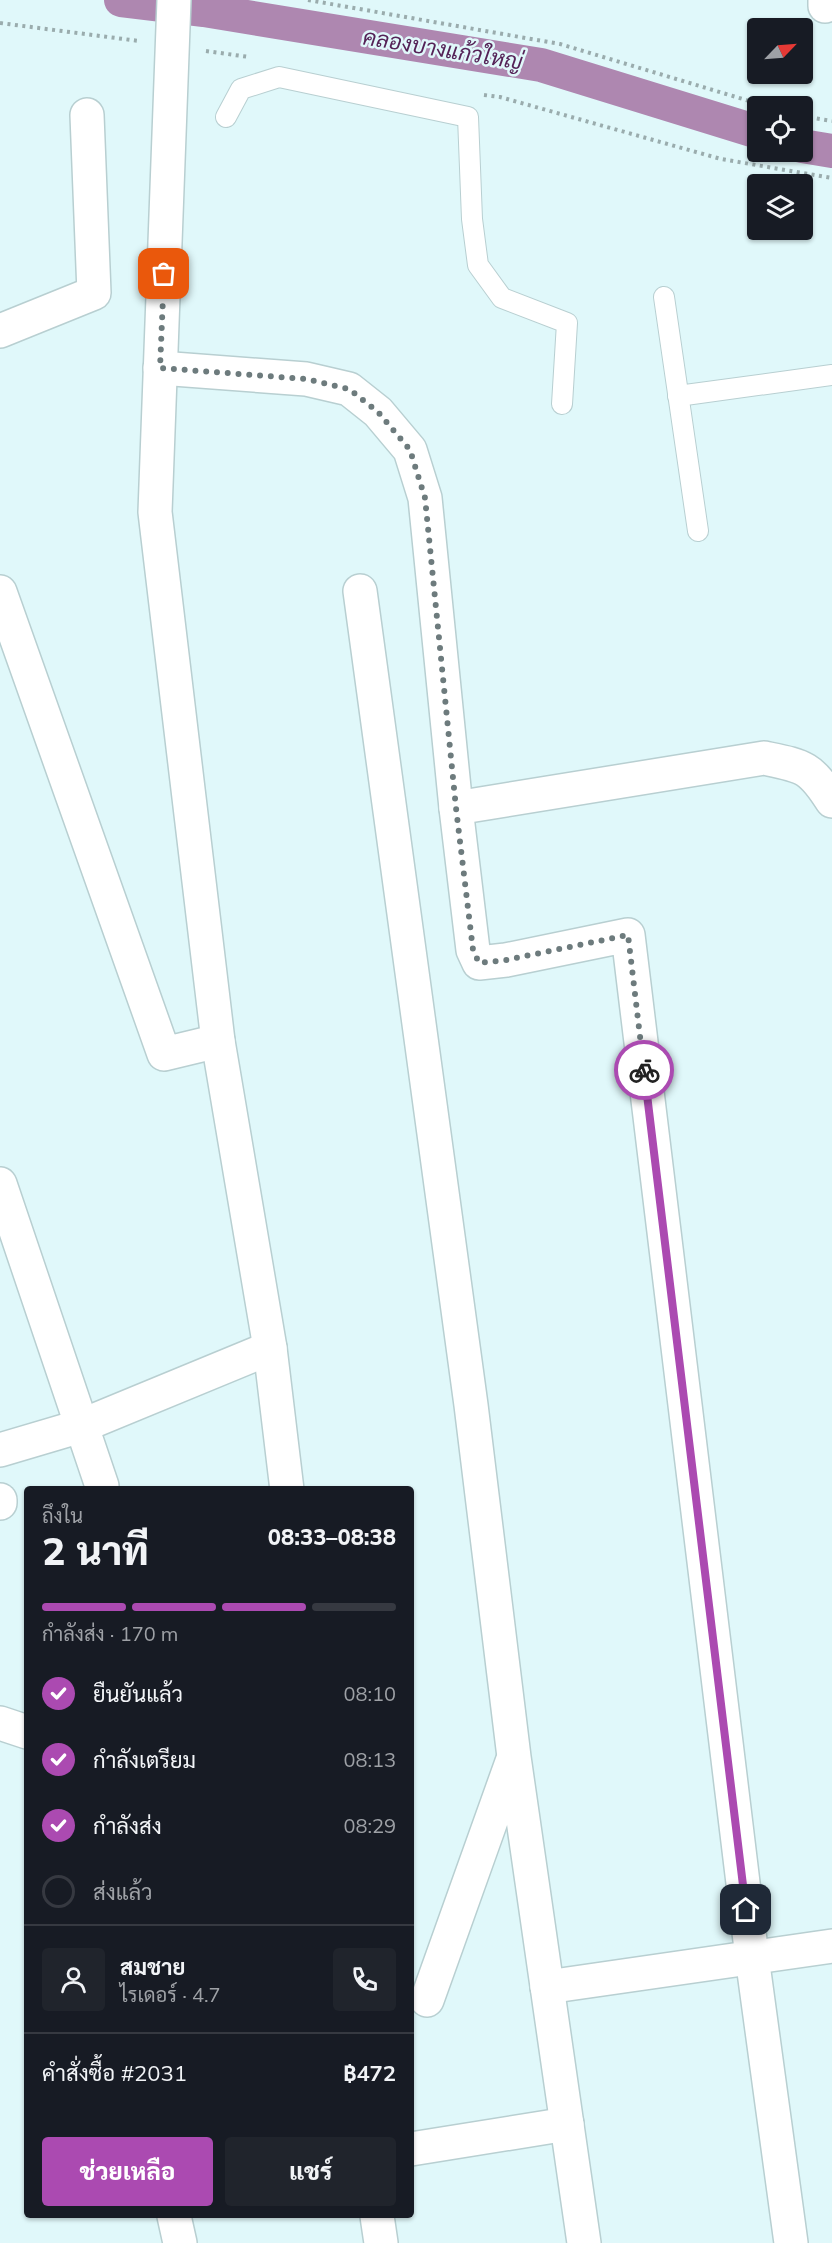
<!DOCTYPE html>
<html lang="th">
<meta charset="utf-8">
<style>
:root{--surface:#171b24;--page:#20242c;--text:#f1f3f6;--muted:#9ea1a6;--line:#363941;--accent:#ab4ab1}
body{margin:0;font-family:Mulish,Sarabun,sans-serif;background:var(--page);color:var(--text);height:100vh;display:flex;flex-direction:column;font-size:22px;white-space:nowrap}
*{box-sizing:border-box;margin:0}
p{font-size:20px;color:var(--muted)}
.icon{flex:none;width:33px;height:33px;fill:none;stroke:currentColor;stroke-width:2;stroke-linecap:round;stroke-linejoin:round}
.map{position:relative;flex:1;overflow:hidden}
.details{position:absolute;left:24px;top:1486px;width:390px;height:732px;display:flex;flex-direction:column;background:var(--surface);border-radius:6px;box-shadow:0 2px 4px #0004}
.details>*{flex:none}
.needle{width:39px;rotate:65deg}
.buttons{position:absolute;left:747px;top:18px;display:grid;gap:12px}
.buttons a{display:grid;place-items:center;width:66px;height:66px;border-radius:6px;background:var(--surface);box-shadow:0 2px 4px #0004;font-size:30px}
.pin{position:absolute;display:grid;place-items:center;width:51px;height:51px;color:#fff;margin:-26px;border-radius:12px;box-shadow:0 3px 9px #0006}
.courier{position:absolute;display:grid;place-items:center;width:60px;height:60px;margin:-30px;border:4px solid #ab4ab1;border-radius:50%;background:#fff;color:#222;box-shadow:0 2px 8px #0007}
.head em{font-style:normal;font-weight:800}
.head div{display:flex;flex-direction:column-reverse}
.head{display:flex;align-items:center;justify-content:space-between;height:102px;padding:0 18px}
h1{font-size:39px;font-weight:800;line-height:45px}
.bar{display:grid;grid-template-columns:repeat(4,1fr);gap:9px 6px;align-content:center;height:72px;padding:0 18px}
.bar i{height:8px;border-radius:4px;background:var(--line)}
.bar .selected{background:var(--accent)}
.bar p{grid-column:span 4}
.line{display:flex;align-items:center;gap:15px;padding:0 18px;border-top:2px solid var(--line)}
.line div{flex:1}
.round{display:grid;place-items:center;flex:none;width:63px;height:63px;border-radius:6px;background:var(--page)}
ol{padding:0 18px;list-style:none}
li{display:flex;align-items:center;gap:18px;height:66px}
li p{margin-inline-start:auto}
li .icon{padding:6px;border-radius:50%;background:var(--accent);color:#fff;stroke-width:4}
li:last-child{color:var(--muted)}
li i{width:33px;height:33px;border:3px solid var(--line);border-radius:50%}
.button{display:flex;gap:12px;margin-top:auto;padding:12px 18px}
.button a{flex:1;height:69px;border-radius:6px;background:var(--accent);color:#fff;font-size:24px;font-weight:800;line-height:69px;text-align:center}
.button a+a{background:var(--page);color:var(--text)}
.map>svg:first-child{display:block}
.lines{fill:none;stroke-linecap:round;stroke-linejoin:round}
.canal{stroke:#ae87b0;stroke-width:34}
.service-casing{stroke:#b8cfd1;stroke-width:22}
.minor-casing{stroke:#b8cfd1;stroke-width:36}
.path{stroke:#9aacad;stroke-width:4;stroke-dasharray:3 4.5;stroke-linecap:butt}
.service{stroke:#fff;stroke-width:20}
.minor{stroke:#fff;stroke-width:33}
.done{stroke:#6d7b7d;stroke-width:6;stroke-dasharray:0 10.8}
.route{stroke:#ab4ab1;stroke-width:8}
.labels{text-anchor:middle;stroke-width:5;stroke-linejoin:round;paint-order:stroke}
.water-label{font-size:22px;font-style:italic;fill:#542257;stroke:#e0f8fa}
</style>
<div class="map">
<svg width="832" height="2243" viewBox="0 0 832 2243">
<rect width="100%" height="100%" fill="#e0f8fa"/>
<g class="lines">
<!-- canal -->
<g class="canal">
<polyline points="121,0 204,10 541,65 758,132"/>
<polyline points="802,146 832,151"/>
</g>
<!-- service casing -->
<g class="service-casing">
<g id="service">
<polyline points="226,117 241,89 279,77 468,117 472,219 478,265 502,298 567,323 562,404"/>
<polyline points="664,297 698,531"/>
<polyline points="678,396 832,375"/>
</g>
</g>
<!-- minor casing -->
<g class="minor-casing">
<g id="minor">
<polyline points="174,0 155,512 218,1041 270,1348 287,1490"/>
<polyline points="825,6 825,0"/>
<polyline points="0,331 94,293 87,115"/>
<polyline points="160,368 306,379 349,389 378,412 410,450 425,498 456,808 473,950 479,963 506,960 628,935 752,1957 791,2243"/>
<polyline points="360,591 471,1405 514,1757 584,2243"/>
<polyline points="0,592 164,1054 218,1041"/>
<path d="M456,808l308,-50c39,8 46,8 68,43"/>
<polyline points="0,1184 102,1486"/>
<polyline points="0,1450 81,1426 270,1348"/>
<polyline points="0,1500 0,1503"/>
<polyline points="0,1723 27,1732"/>
<polyline points="547,1987 832,1946"/>
<polyline points="427,2000 512,1762"/>
<polyline points="411,2149 567,2124"/>
<polyline points="174,2216 180,2243"/>
<polyline points="377,2216 381,2243"/>
</g>
</g>
<!-- path -->
<g class="path">
<polyline points="308,0 560,44 766,106"/>
<polyline points="0,23 139,41"/>
<polyline points="206,51 249,57"/>
<polyline points="484,95 500,97 721,159 832,178"/>
<polyline points="802,116 832,121"/>
</g>
<!-- service -->
<use href="#service" class="service"/>
<!-- minor -->
<use href="#minor" class="minor"/>
</g>
<g class="lines">
<!-- done -->
<polyline class="done" points="164,274 160,368 306,379 349,389 378,412 410,450 425,498 456,808 473,950 479,963 506,960 628,935 644,1070"/>
<!-- route -->
<polyline class="route" points="644,1070 746,1910"/>
</g>
<g class="labels">
<!-- water labels -->
<g class="water-label">
<text transform="translate(443 49) rotate(9)" y="8">คลองบางแก้วใหญ่</text>
</g>
</g>
</svg>
<div class="buttons">
<a><svg class="needle" viewBox="-14 -14 28 28"><path d="M0-13l5 13h-10z" fill="#e53935"/><path d="M0 13l5-13h-10z" fill="#9ea1a6"/></svg></a>
<a><svg class="icon" aria-label="locate" viewBox="0 0 24 24"><circle cx="12" cy="12" r="6"/><path d="M12 2v4M12 18v4M2 12h4M18 12h4"/></svg></a>
<a><svg class="icon" aria-label="layers" viewBox="0 0 24 24"><path d="M12 4l9 5-9 5-9-5zM3 14l9 5 9-5"/></svg></a>
</div>
<div class="pin" style="left:164px;top:274px;background:#ea580c"><svg class="icon" aria-label="bag" viewBox="0 0 24 24"><path d="M5 8h14l-1 12H6zM9 8a3 3 0 0 1 6 0"/></svg></div>
<div class="pin" style="left:746px;top:1910px;background:#1f2937"><svg class="icon" aria-label="home" viewBox="0 0 24 24"><path d="M3 11l9-7 9 7M6 9v11h12V9"/></svg></div>
<div class="courier" style="left:644px;top:1070px"><svg class="icon" aria-label="bike" viewBox="0 0 24 24"><circle cx="6" cy="16" r="4"/><circle cx="18" cy="16" r="4"/><path d="M6 16l4-8h5l3 8M10 8l3 8H6M13 5h3"/></svg></div>
<section class="details">
<div class="head"><div><h1>2 นาที</h1><p>ถึงใน</p></div><em>08:33–08:38</em></div>
<div class="bar"><i class="selected"></i><i class="selected"></i><i class="selected"></i><i></i><p>กำลังส่ง · 170 m</p></div>
<ol>
<li><svg class="icon" aria-label="check" viewBox="0 0 24 24"><path d="M5 12l5 5 9-10"/></svg>ยืนยันแล้ว<p>08:10</p></li>
<li><svg class="icon" aria-label="check" viewBox="0 0 24 24"><path d="M5 12l5 5 9-10"/></svg>กำลังเตรียม<p>08:13</p></li>
<li><svg class="icon" aria-label="check" viewBox="0 0 24 24"><path d="M5 12l5 5 9-10"/></svg>กำลังส่ง<p>08:29</p></li>
<li><i></i>ส่งแล้ว</li>
</ol>
<div class="line" style="height:108px"><a class="round"><svg class="icon" aria-label="person" viewBox="0 0 24 24"><circle cx="12" cy="8" r="4"/><path d="M4 21q1-7 8-7t8 7"/></svg></a><div><b>สมชาย</b><p>ไรเดอร์ · 4.7</p></div><a class="round"><svg class="icon" aria-label="phone" viewBox="0 0 24 24"><path d="M5 4h4l2 5-3 2q2 4 5 5l2-3 5 2v4C11 20 4 13 5 4z"/></svg></a></div>
<div class="line" style="height:78px"><div>คำสั่งซื้อ #2031</div><b>฿472</b></div>
<div class="button"><a>ช่วยเหลือ</a><a>แชร์</a></div>
</section>
</div>
